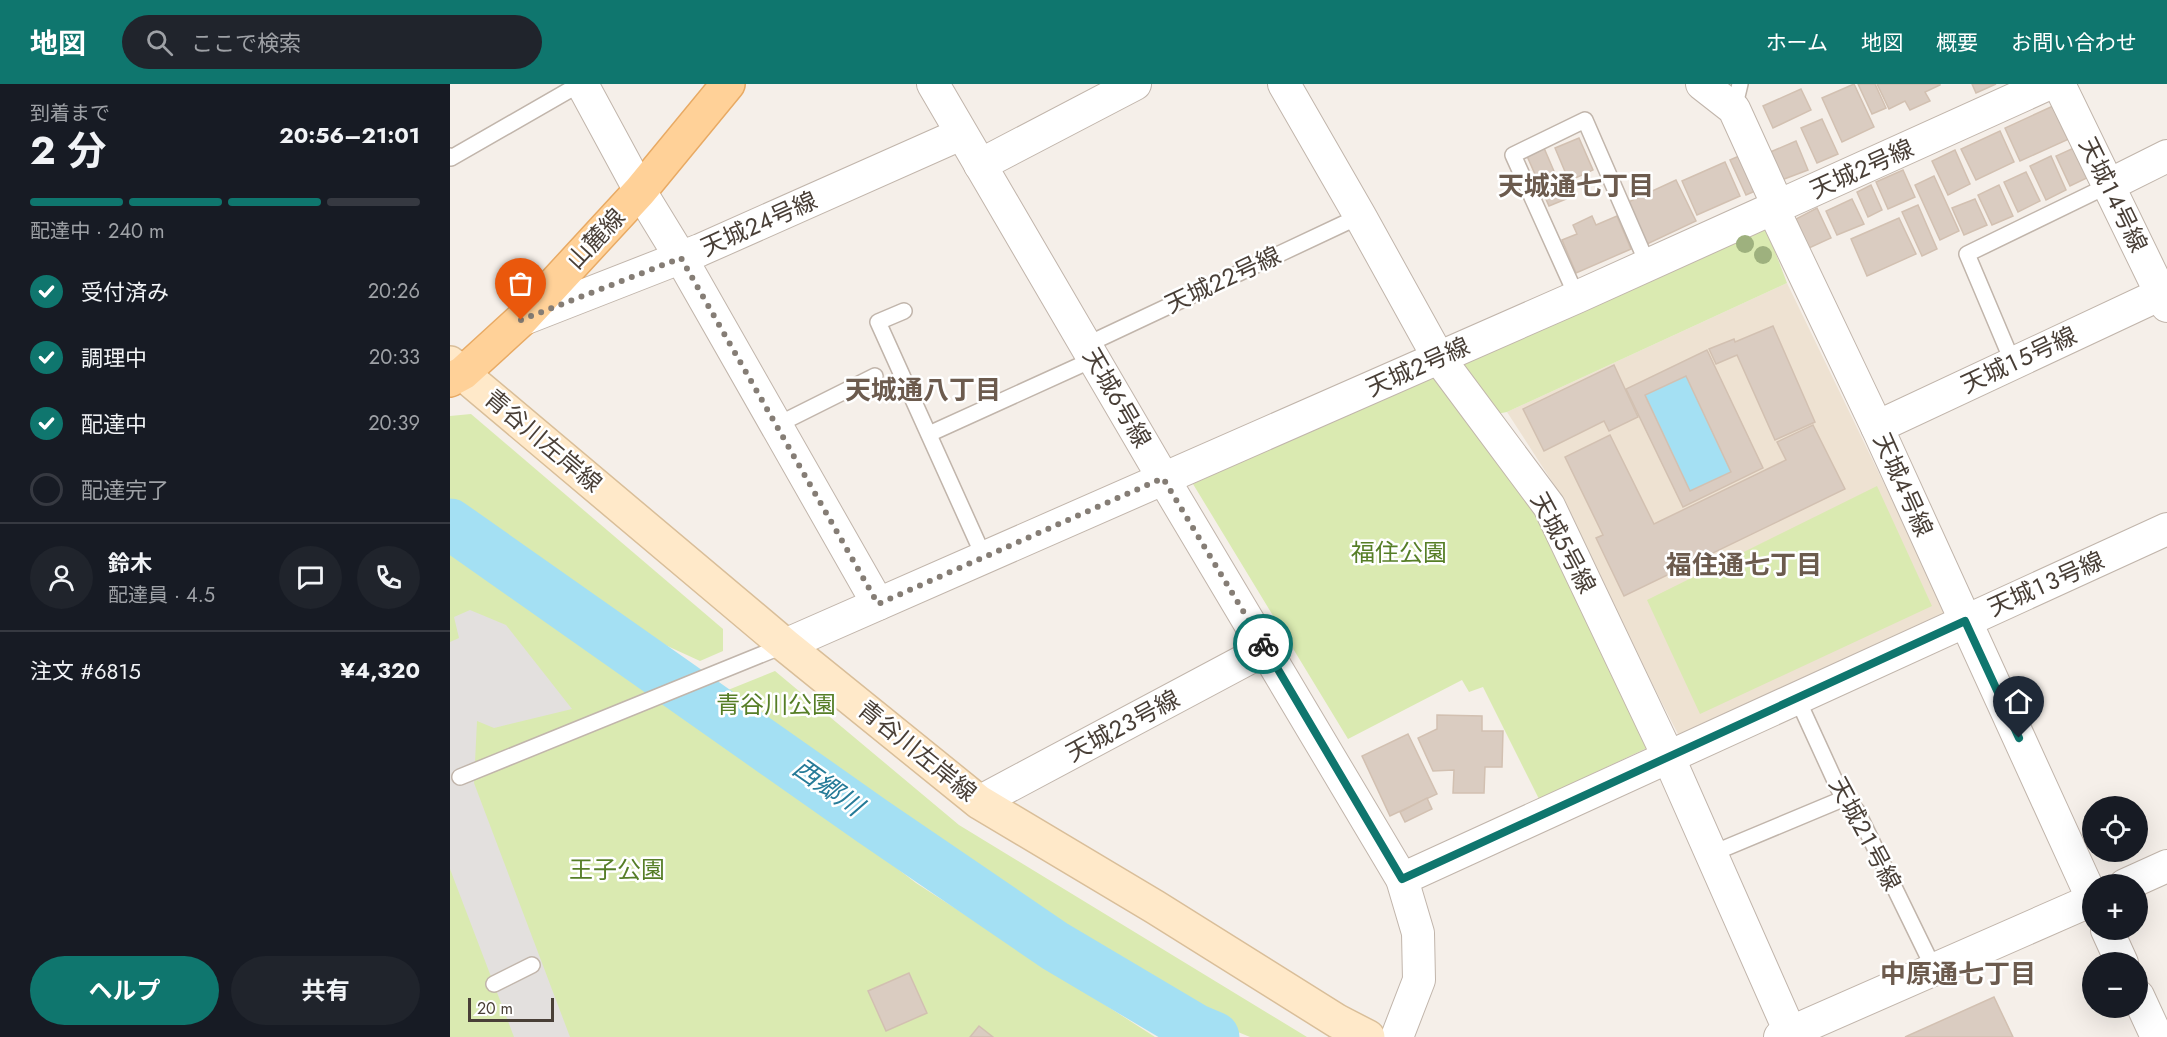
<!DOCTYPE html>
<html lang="ja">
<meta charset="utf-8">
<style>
:root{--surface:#171b24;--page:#20242c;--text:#f1f3f6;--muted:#9ea1a6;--line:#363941;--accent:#0f766e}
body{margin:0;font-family:Jost,"Noto Sans JP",sans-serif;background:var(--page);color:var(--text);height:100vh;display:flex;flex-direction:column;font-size:22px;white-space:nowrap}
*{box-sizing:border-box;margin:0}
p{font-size:20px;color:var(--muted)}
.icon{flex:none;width:33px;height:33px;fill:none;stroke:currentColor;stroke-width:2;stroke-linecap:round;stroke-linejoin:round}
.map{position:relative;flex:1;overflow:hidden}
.side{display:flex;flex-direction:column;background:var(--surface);width:450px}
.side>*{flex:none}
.controls{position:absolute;left:1632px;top:712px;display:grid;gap:12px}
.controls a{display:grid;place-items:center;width:66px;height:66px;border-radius:50%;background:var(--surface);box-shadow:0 6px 24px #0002;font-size:30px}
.scale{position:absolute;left:18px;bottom:15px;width:86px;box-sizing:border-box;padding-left:6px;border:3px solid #493f37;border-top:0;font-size:16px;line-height:21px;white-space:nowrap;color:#493f37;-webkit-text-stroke:4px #fff;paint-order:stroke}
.pin{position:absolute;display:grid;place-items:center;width:51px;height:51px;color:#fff;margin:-62px -26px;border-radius:50% 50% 50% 0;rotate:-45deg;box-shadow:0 0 6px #0007}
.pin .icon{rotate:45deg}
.courier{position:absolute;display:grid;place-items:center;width:60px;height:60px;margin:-30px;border:4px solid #0f766e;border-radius:50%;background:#fff;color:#222;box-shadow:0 2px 8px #0007}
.summary em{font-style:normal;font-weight:700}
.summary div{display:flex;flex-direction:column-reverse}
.summary{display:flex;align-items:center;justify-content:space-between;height:102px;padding:0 30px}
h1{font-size:39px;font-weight:700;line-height:45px}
.bar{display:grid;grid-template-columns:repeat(4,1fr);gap:9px 6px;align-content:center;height:72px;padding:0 30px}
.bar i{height:8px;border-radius:4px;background:var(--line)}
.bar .current{background:var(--accent)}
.bar p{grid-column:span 4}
.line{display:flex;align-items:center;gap:15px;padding:0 30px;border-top:2px solid var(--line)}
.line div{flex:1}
.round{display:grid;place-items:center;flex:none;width:63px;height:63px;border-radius:32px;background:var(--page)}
ol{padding:0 30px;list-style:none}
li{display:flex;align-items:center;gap:18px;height:66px}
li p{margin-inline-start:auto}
li .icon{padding:6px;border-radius:50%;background:var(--accent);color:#fff;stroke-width:4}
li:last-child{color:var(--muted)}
li i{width:33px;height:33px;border:3px solid var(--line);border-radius:50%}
.action{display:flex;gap:12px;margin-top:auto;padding:12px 30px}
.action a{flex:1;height:69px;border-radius:36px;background:var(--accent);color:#fff;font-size:24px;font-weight:700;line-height:69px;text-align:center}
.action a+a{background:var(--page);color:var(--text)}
header{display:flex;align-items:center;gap:36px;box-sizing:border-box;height:84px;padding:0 30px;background:var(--accent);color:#fff}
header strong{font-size:28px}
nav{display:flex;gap:33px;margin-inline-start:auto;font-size:21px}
.search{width:420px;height:54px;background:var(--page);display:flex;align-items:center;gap:15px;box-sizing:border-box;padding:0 21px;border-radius:33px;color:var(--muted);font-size:22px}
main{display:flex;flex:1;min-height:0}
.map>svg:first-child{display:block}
.education{fill:#eee2d2}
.green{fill:#daeab1}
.parking{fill:#e3e0de}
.water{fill:#a4e0f3}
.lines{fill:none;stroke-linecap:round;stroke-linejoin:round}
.river{stroke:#a4e0f3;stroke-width:51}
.building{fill:#daccc1;stroke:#d2c0b1;stroke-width:1.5;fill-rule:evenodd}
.lane-casing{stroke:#c1b5ab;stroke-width:18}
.street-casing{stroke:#c1b5ab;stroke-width:34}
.secondary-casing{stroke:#d9be99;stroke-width:36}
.primary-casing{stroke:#e8aa64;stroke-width:36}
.lane{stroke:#fff;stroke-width:15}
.street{stroke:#fff;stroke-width:32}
.secondary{stroke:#ffe9c9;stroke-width:33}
.primary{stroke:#ffd198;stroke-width:33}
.tree{fill:#9eb17e}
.done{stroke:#857d75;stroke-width:6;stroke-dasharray:0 10.8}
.route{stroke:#0f766e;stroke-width:8}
.labels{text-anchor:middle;stroke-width:5;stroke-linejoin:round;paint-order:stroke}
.street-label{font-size:24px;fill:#493f37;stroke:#fff}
.park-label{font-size:24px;fill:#567e27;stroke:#fff}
.neighbourhood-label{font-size:26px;font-weight:bold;fill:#6c5b4e;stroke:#fff}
.water-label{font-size:26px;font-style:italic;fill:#267b98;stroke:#fff}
</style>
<header>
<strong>地図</strong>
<div class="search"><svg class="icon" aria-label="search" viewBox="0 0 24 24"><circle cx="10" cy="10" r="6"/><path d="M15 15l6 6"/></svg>ここで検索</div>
<nav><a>ホーム</a><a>地図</a><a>概要</a><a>お問い合わせ</a></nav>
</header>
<main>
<section class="side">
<div class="summary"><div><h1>2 分</h1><p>到着まで</p></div><em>20:56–21:01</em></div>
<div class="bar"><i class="current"></i><i class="current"></i><i class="current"></i><i></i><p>配達中 · 240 m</p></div>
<ol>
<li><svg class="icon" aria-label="check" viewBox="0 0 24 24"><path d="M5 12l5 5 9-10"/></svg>受付済み<p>20:26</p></li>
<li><svg class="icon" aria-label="check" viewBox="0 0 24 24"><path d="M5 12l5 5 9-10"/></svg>調理中<p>20:33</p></li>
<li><svg class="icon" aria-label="check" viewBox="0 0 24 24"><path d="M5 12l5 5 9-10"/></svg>配達中<p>20:39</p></li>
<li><i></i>配達完了</li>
</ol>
<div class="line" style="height:108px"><a class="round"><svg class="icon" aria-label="person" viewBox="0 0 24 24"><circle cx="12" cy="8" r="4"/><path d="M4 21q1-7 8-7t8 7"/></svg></a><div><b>鈴木</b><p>配達員 · 4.5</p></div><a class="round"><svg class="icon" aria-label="chat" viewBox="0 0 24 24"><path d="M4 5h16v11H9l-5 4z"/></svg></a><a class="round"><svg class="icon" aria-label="phone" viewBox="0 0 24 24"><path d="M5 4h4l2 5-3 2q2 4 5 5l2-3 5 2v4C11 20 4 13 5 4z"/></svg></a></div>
<div class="line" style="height:78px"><div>注文 #6815</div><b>¥4,320</b></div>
<div class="action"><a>ヘルプ</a><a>共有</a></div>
</section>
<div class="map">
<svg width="1717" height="953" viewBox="0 0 1717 953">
<rect width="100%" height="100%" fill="#f5efe9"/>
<!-- education -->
<polygon class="education" points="1337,199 1496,528 1229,652 1161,520 1112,413 1057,328"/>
<!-- green -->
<g class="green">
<polygon points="1315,141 1337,199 1057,328 1046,330 1011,282"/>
<polygon points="983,288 1098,435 1197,664 1089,715 1033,603 1019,608 1012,596 898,655 743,400"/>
<polygon points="21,330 273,545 273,567 250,577 189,549 0,416 0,332"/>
<polygon points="1427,402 1482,522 1250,630 1197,516"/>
<polygon points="0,468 204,614 221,623 337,699 466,799 705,953 0,953"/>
<polygon points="325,587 509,741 857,953 800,953 728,923 492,773 268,610"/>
</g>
<!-- parking -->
<polygon class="parking" points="20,526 56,541 122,625 44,644 27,637 24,699 120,953 64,953 0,785 0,558 9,554 4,533"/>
<!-- water -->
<polygon class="water" points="1236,292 1281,388 1240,407 1195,311"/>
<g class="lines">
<!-- river -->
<polyline class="river" points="0,440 422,737 605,862 745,945 764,953"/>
</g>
<!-- building -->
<g class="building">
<polygon points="1404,0 1424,43 1392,58 1372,14"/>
<polygon points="1408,0 1425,0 1436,24 1422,30"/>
<polygon points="1427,0 1490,0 1490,1 1475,8 1480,17 1460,26 1455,17 1439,25"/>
<polygon points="1522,0 1546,0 1526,9"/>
<polygon points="1351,5 1361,26 1323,44 1313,22"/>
<polygon points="1603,22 1619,55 1570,77 1555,44"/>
<polygon points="1372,35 1388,70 1367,79 1351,44"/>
<polygon points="1550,47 1564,78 1526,96 1511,65"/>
<polygon points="1129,54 1143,86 1119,97 1105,64"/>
<polygon points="1346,57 1358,86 1329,97 1318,69"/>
<polygon points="1626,63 1639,93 1620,102 1606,72"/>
<polygon points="1094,64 1116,115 1099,122 1077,72"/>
<polygon points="1505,66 1520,100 1498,111 1482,77"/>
<polygon points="1296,69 1312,104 1296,111 1280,76"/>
<polygon points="1601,72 1616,106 1596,116 1580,82"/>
<polygon points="1275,78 1290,112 1247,131 1232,97"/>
<polygon points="1453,86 1465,113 1438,125 1426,98"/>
<polygon points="1576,88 1590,117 1568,128 1554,98"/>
<polygon points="1484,92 1509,147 1490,156 1465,101"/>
<polygon points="1226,96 1246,137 1195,161 1176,119"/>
<polygon points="1421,101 1432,126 1418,133 1407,108"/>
<polygon points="1549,101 1563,132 1542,141 1528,111"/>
<polygon points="1402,115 1414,140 1387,151 1376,127"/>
<polygon points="1525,115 1537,141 1514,151 1502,124"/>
<polygon points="1468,121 1487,165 1472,172 1452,128"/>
<polygon points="1367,124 1381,154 1359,164 1346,135"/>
<polygon points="1142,132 1146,141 1167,132 1181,165 1126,189 1112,156 1127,150 1123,141"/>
<polygon points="1449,134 1466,170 1417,192 1401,155"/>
<polygon points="1323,242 1365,338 1325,356 1287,271 1266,280 1259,265 1284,255 1285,258"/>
<path d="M1257,266l56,118 -80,39 -57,-118zM1236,292l45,96 -41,19 -45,-96z"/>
<polygon points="1164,281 1188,333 1159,347 1154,337 1094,367 1073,325"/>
<polygon points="1363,341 1395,405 1174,512 1146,454 1153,451 1115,373 1160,351 1204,440 1336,376 1327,358"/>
<polygon points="987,631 1032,632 1032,647 1053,647 1052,683 1035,683 1034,709 1003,709 1004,686 983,687 968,654 987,645"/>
<polygon points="958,650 987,710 940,732 912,672"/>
<polygon points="977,714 982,725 955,738 950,728"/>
<polygon points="459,889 477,929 436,947 418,907"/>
<polygon points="1544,913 1563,953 1455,953"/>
<polygon points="529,942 543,953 520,953"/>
</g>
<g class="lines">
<!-- lane casing -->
<g class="lane-casing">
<g id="lane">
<polyline points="1284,25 1290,0"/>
<polyline points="0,72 1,74 130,0"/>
<polyline points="1127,213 1063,71 1135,36 1198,181"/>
<polyline points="454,227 428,238 534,473"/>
<polyline points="636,261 910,132"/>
<polyline points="1563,279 1517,170 1659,101"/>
<polyline points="327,341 425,292"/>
<polyline points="479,350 644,275"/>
<polyline points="1347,614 1391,710 1407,727 1484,885"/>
<polyline points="10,693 335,561"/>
<polyline points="1261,770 1395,714"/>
<polyline points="44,900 82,881"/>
</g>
</g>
<!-- street casing -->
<g class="street-casing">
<g id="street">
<polyline points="132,0 190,107 231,174 428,520"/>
<polyline points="483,0 722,409 952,795 968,849 969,896 947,953"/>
<polyline points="834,0 910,132 988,273 1099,422 1218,672 1340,948"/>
<polyline points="1252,0 1284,25 1324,113 1323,125 1327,133 1427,343 1642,814"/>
<polyline points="1609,0 1717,222"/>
<polyline points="530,81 685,0"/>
<polyline points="1659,101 1717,72"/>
<polyline points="71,236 250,166 511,50"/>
<polyline points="1427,343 1711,210"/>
<polyline points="335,561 1127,213 1598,0"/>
<polyline points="529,718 816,565"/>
<polyline points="952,795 1717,445"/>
<polyline points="1675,801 1717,782"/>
<polyline points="1657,846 1672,879"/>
<polyline points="1688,912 1707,953"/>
<polyline points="1330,953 1642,816"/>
</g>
</g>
<!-- secondary casing -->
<g class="secondary-casing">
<polyline id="secondary" points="0,279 335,561 529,718 705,823 887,937 918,953"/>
</g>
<!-- primary casing -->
<g class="primary-casing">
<polyline id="primary" points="0,296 13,289 71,236 190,107 278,0"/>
</g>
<!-- lane -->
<use href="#lane" class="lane"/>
<!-- street -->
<use href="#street" class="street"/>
<!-- secondary -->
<use href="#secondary" class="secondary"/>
<!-- primary -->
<use href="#primary" class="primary"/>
</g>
<!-- trees -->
<g class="tree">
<circle cx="1295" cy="160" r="9"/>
<circle cx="1313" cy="171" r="9"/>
</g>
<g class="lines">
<!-- done -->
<polyline class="done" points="71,236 231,174 428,520 713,394 813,560"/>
<!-- route -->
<polyline class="route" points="813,560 952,795 1515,537 1569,654"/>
</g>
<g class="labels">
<!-- street labels -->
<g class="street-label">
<text transform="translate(1412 85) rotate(-24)" y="8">天城２号線</text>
<text transform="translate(1663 111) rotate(64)" y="8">天城１４号線</text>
<text transform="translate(309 140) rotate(-24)" y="8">天城２４号線</text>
<text transform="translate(146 155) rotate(-47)" y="8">山麓線</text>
<text transform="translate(773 196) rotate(-25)" y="8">天城２２号線</text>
<text transform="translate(1569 276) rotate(-25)" y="8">天城１５号線</text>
<text transform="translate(968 283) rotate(-24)" y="8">天城２号線</text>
<text transform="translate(667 314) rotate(60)" y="8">天城６号線</text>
<text transform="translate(93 357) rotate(40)" y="8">青谷川左岸線</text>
<text transform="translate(1453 401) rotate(66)" y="8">天城４号線</text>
<text transform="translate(1113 459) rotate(62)" y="8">天城５号線</text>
<text transform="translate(1596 500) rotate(-24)" y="8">天城１３号線</text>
<text transform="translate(673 642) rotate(-28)" y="8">天城２３号線</text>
<text transform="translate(467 667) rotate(39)" y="8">青谷川左岸線</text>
<text transform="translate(1415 750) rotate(62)" y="8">天城２１号線</text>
</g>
<!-- park labels -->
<g class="park-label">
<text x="949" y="477">福住公園</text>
<text x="326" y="629">青谷川公園</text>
<text x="167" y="794">王子公園</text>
</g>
<!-- neighbourhood labels -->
<g class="neighbourhood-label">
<text x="1126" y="111">天城通七丁目</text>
<text x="473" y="315">天城通八丁目</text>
<text x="1294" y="490">福住通七丁目</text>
<text x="1508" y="899">中原通七丁目</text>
</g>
<!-- water labels -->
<g class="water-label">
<text transform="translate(378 703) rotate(35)" y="9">西郷川</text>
</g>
</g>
</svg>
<div class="controls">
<a><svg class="icon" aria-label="locate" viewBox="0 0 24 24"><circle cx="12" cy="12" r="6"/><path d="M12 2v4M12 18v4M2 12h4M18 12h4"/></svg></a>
<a>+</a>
<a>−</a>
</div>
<div class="scale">20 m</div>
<div class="pin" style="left:71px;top:236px;background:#ea580c"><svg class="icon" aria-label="bag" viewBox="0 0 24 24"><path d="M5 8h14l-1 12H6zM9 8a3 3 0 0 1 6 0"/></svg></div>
<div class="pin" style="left:1569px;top:654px;background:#1f2937"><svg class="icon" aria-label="home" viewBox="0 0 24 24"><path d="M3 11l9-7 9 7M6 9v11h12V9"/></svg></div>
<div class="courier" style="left:813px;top:560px"><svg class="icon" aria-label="bike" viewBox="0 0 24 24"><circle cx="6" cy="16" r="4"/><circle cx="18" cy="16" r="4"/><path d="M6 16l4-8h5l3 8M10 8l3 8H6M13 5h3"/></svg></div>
</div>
</main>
